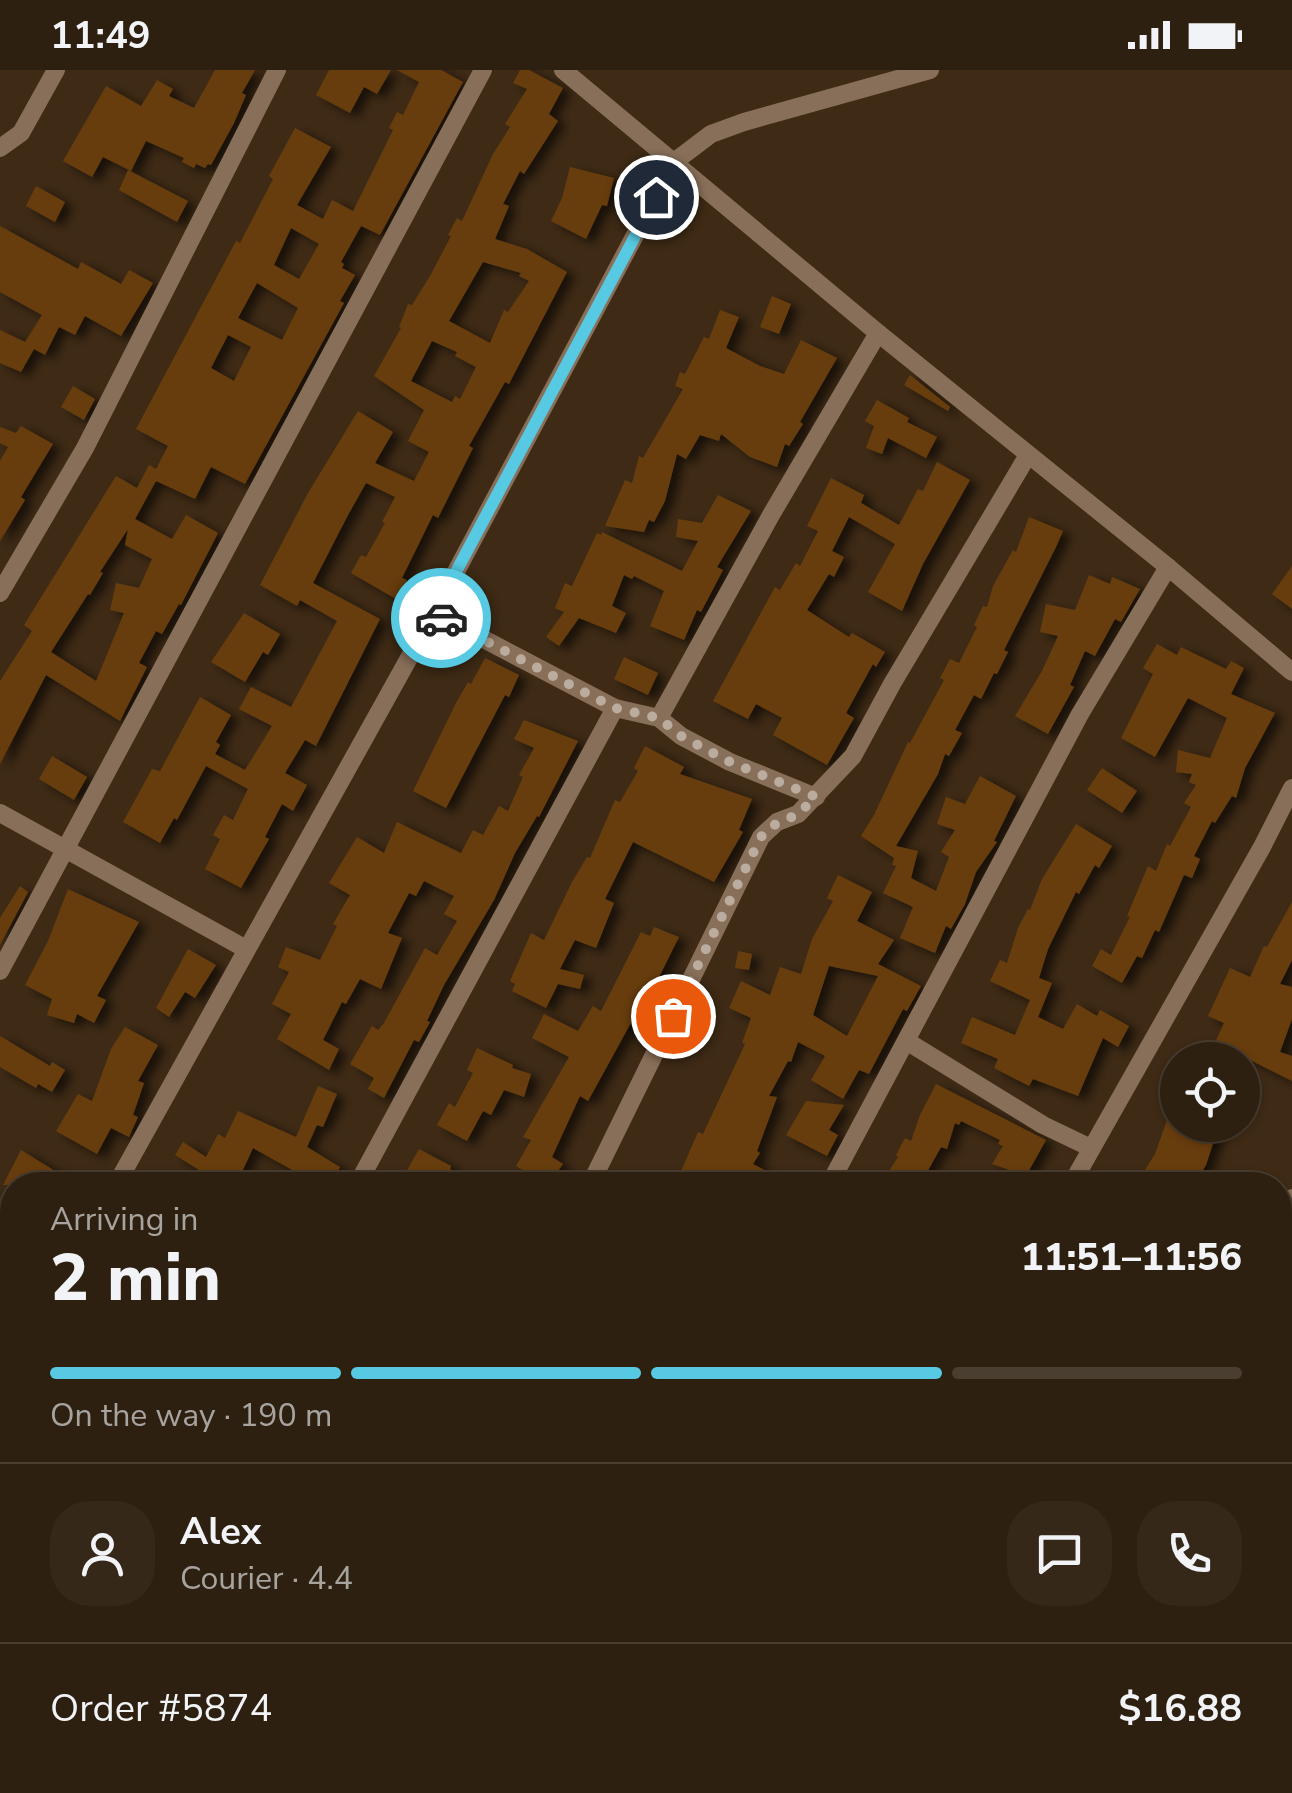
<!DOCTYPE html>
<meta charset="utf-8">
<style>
:root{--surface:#2e2010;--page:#362819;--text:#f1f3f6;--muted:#a7a39f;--line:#493e30;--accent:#57c9e2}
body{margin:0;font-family:"Nunito Sans",sans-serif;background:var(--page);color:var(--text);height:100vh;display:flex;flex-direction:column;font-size:38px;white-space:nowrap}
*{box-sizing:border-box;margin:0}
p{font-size:32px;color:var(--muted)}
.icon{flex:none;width:55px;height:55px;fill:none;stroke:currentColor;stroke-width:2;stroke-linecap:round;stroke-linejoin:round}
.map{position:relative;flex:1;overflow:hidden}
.drawer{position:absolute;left:0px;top:1102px;width:1292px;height:622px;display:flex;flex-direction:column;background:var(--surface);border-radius:40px 40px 0 0;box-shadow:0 2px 8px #0004,0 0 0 2px var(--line)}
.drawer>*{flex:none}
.tools{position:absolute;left:1160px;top:972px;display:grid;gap:20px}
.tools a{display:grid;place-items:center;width:100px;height:100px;border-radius:50%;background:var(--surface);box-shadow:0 2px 8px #0004,0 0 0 2px var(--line);font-size:50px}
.pin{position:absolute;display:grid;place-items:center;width:85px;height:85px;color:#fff;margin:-42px;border:5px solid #fff;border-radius:50%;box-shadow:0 2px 10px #0007}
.courier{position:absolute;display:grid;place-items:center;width:100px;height:100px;margin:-50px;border:8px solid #57c9e2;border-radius:50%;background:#fff;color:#222;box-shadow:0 2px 12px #0007}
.headline em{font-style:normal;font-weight:800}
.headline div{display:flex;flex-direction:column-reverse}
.headline{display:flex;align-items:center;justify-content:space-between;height:170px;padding:0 50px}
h1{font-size:65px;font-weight:800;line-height:75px}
.bar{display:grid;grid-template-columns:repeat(4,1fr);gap:15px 10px;align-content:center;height:120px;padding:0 50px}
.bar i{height:12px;border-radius:8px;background:var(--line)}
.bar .current{background:var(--accent)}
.bar p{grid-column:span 4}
.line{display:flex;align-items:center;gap:25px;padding:0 50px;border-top:2px solid var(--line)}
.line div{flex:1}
.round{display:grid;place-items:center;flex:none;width:105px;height:105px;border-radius:40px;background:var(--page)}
.status{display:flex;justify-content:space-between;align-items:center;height:70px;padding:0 50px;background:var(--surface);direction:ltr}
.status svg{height:28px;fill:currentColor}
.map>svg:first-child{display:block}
.building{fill:#673e0f;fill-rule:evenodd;filter:url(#shadow)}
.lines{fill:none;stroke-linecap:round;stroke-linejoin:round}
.minor{stroke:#886f59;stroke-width:18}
.done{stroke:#baac9e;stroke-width:10;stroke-dasharray:0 18}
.route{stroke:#57c9e2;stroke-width:12}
</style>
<div class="status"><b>11:49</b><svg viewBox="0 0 49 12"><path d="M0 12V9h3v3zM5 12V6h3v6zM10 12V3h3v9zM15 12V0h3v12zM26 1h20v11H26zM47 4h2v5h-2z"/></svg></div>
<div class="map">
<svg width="1292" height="1723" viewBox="0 0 1292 1723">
<defs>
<filter id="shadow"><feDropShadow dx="8" dy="4.5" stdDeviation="5" flood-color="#0009"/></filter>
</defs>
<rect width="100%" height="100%" fill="#3e2a15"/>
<!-- building -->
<g class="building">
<polygon points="215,0 255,0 242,23 246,25 234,53 211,95 208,94 205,98 196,94 194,98 182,92 184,88 146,71 131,101 103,87 92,107 63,91 106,16 141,36 157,10 173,19 169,26 194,38"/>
<polygon points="329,0 391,0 377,24 364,17 350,43 316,25"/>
<path d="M397,0h44l22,12 -83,153 -19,-9 -20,36 3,2 -2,4 13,7 -15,26 4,2 -99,181 -34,-17 -16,32 -39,-18 -21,38 37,20 14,-24 32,18 -37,72 -2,-1 -17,30 -6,-3 -17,32 8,4 -27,54 -74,-46 -46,89v-83l32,-50 -8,-6 92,-149 21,12 12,-23 7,4 12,-23 -32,-17 100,-188 4,2 33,-64 -4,-3 26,-48 36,19 -34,58 26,14 9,-19 21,11 40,-81 -4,-2 8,-16 6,3 16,-33zM291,158l28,16 -20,35 -25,-14zM257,213l41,25 -16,32 -44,-22zM228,265l23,12 -17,34 -23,-13zM128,459l-3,16 27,14 -13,29 -23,-5 -6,27 14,3 -28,68 -45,-29 37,-58 2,1 13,-22 -3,-1z"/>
<path d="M520,0h9l34,18 -14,26 9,7 -34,53 -4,-3 -17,33 6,2 -14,33 32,10 40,23 -58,112 -4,-2 -36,64 4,2 -35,70 -5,-3 -31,63 5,2 -11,19 -45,-26 10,-18 5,2 19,-34 -3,-1 13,-25 -29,-14 -18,32 -35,68 67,36 -64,127 -11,-6 -20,33 22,12 -14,26 -11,-7 -17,33 4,2 -28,49 -36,-19 15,-30 -7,-4 11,-20 9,5 15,-31 -42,-23 -29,54 -3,-2 -14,25 -37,-21 29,-53 8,2 40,-74 31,18 -15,27 4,3 -5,9 30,16 27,-44 -33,-17 12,-22 40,20 46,-86 -37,-21 -3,6 -37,-21 48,-92 50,-82 35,21 -18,31 39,18 15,-29 -21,-11 16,-31 -50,-34 27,-48 -2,-1 9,-23 4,1 18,-29 21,-40 -3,-1 9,-17 5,3 31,-67 17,-27 -5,-3 22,-35 -14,-6zM483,192l38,11 -2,3 10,5 -21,31 -4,-2 -14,33 -41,-22zM432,271l25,11 -2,4 21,11 -16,32 -5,-3 -3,6 -41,-21z"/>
<polygon points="570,97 614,108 607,136 602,135 586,169 551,151 562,128"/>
<polygon points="128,100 188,131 177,152 119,120"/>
<polygon points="36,116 65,132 55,152 26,136"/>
<polygon points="0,156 78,199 81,192 121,214 129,200 153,213 121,266 85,246 75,265 59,257 45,285 34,279 21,302 0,293 0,260 25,272 42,245 0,222"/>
<polygon points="772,226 791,234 779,264 760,257"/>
<polygon points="720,240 739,247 726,278 760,296 784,304 801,270 837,288 800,352 803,354 789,376 785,374 777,397 750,387 721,364 719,371 700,365 686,389 677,384 665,431 654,452 649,450 644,462 605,456 625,410 632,413 639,386 643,388 683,319 675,316 680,302 685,304 704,267 709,269"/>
<polygon points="910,305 950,337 948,341 904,315"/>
<polygon points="73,316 95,329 84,350 61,337"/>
<polygon points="877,330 909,348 907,352 937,367 926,388 888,368 882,384 866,378 874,356 865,351"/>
<polygon points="21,356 53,374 21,427 25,430 0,471 0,391 8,377 0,373 0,357 16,363"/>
<polygon points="937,392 970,410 923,494 902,541 868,522 895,474 849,447 832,481 844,487 834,507 829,504 807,540 849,567 852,563 885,582 876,597 873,594 846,643 854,648 827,695 773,665 782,648 756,634 748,649 713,631 775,517 780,520 796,493 800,496 818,461 807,456 831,408 864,425 861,433 899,455 918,419 923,421"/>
<polygon points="718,425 751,441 717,497 723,500 701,542 697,540 684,570 650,556 664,521 634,506 632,509 624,505 612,536 626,543 616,563 579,548 559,576 546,567 564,542 555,538 565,513 572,516 597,463 601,465 602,462 682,501 698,471 676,467 678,449 702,453"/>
<polygon points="1029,447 1063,461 1056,477 1004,580 1008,582 997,604 994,603 981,629 974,625 955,660 962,663 949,686 945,684 938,704 896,776 918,781 911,808 936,821 949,787 941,782 955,760 937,754 946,727 965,734 980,706 1016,726 994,771 997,772 976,802 965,834 951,859 946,856 935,883 900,868 913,837 883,823 896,796 892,795 894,788 861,766 874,745 908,672 910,673 944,610 940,608 950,589 959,593 977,557 974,555 983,536 987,537 993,516 1013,480 1016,482"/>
<polygon points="1292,496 1292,539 1272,524"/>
<polygon points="1089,505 1110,514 1112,507 1140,519 1121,552 1115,549 1095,586 1085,581 1070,615 1074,617 1048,664 1015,646 1042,601 1058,566 1040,562 1046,534 1075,540"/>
<polygon points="244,543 280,564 268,585 263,582 245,612 211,592"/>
<polygon points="1157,574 1177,585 1181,577 1226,599 1231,591 1244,598 1231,624 1275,643 1245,698 1236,728 1232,726 1215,753 1212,751 1194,786 1200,789 1192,808 1184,805 1159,862 1155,860 1142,888 1137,886 1122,913 1092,896 1101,879 1111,885 1130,847 1127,846 1148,796 1156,801 1167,774 1170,776 1191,737 1184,733 1196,715 1189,712 1192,704 1176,702 1178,680 1210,688 1227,648 1188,628 1155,687 1121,668 1153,604 1143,598"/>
<polygon points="624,587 658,603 648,625 614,609"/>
<polygon points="485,588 519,605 509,627 505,625 446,738 413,721 456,633 468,612 471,614"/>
<polygon points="524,650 578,671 539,747 537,746 515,783 494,830 444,915 427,951 430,952 419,972 414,970 384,1028 368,1019 374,1008 350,994 372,956 378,960 384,953 425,878 437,885 457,851 444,844 454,826 424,811 416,826 409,823 388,863 402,868 381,919 360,909 346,934 342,932 323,970 339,979 329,1000 277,969 291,944 272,934 289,902 278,897 286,877 320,890 337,856 333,854 350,825 329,813 357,767 384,783 397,752 461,783 473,760 483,765 499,736 508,741 523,707 519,705 534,678 514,669"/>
<polygon points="645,676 684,697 680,704 752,729 739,760 743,762 714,812 633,772 605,829 614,833 596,878 575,870 560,899 584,905 580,919 558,914 546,938 512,921 515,914 510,911 531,863 544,870 572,812 587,787 590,788 615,730 620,732 638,701 634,698"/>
<polygon points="52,686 87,707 74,730 39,709"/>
<polygon points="1102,698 1137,721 1122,743 1087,720"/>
<polygon points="1076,754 1112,776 1099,798 1095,795 1079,824 1076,822 1048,879 1039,908 1052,913 1038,947 1063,959 1077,934 1097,946 1100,940 1129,956 1118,977 1103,968 1078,1026 1033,1009 1029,1016 994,998 998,989 961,973 972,947 1015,965 1030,930 990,911 1000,890 1007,893 1018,858 1028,839 1030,840 1042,809"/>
<path d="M838,805l34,17 -15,29 37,19 -16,24 43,22 -14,25 -4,-2 -34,65 -10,-4 -16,29 -32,-19 14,-24 -27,-14 -7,20 -3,-1 -19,35 8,1 -20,54 3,2 -7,11 40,21h-118l23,-53 5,2 42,-90 -3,-1 9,-25 -22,-10 12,-27 29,14 10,-28 21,7 11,-35 21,-38 -6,-3zM829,896l49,10 -31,60 -34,-21z"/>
<polygon points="20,816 28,822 0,875 0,848"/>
<polygon points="68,819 139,852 97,926 106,930 94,953 77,944 74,953 47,945 52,929 25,915 48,871"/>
<polygon points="1292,832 1292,890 1280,914 1292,917 1292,949 1280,982 1292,986 1292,1011 1242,986 1241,990 1207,990 1224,953 1208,946 1230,898 1250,907 1264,876 1267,877"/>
<polygon points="654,857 679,867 636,953 632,951 588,1031 580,1026 552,1087 563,1094 548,1115 516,1096 531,1070 523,1067 569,987 532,968 544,944 578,961 593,936 601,941 641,862 650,866"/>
<polygon points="188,879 216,895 195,928 185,922 169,947 156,938"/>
<polygon points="738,881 752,884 749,900 735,898"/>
<polygon points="125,957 158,975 138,1011 144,1013 133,1045 138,1047 129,1067 111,1058 97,1084 56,1061 78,1024 92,1031 111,979"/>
<polygon points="0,966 50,996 52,992 65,1000 52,1022 38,1014 36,1018 0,997"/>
<polygon points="477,978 513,995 512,998 531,1004 524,1027 504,1020 491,1045 483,1041 467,1071 437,1055 449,1033 455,1037 473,1003 467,1000"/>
<polygon points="936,1014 1046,1070 1026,1106 992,1094 1003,1076 998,1074 1000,1070 961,1051 959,1055 955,1053 947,1079 941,1077 920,1115 880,1115 898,1087 896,1085 905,1068 911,1071 920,1045"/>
<polygon points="318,1016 337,1024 323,1057 317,1055 307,1077 340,1097 330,1115 287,1115 294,1101 253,1078 236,1115 198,1115 202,1109 196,1106 199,1100 175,1085 183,1072 206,1087 218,1064 225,1068 238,1041 296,1067"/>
<polygon points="806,1031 844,1035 829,1060 838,1065 827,1086 786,1065"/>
<polygon points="1167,1050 1178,1055 1219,1055 1206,1095 1194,1115 1157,1115 1141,1106 1155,1084"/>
<polygon points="419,1079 451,1096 450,1099 478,1115 430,1115 406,1102"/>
<polygon points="21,1080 55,1101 84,1115 3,1115"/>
</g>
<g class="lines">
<!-- minor -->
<g class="minor">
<polyline points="563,0 878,263 1168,497 1292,602"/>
<polyline points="0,78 21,63 56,0"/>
<polyline points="0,523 85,378 277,0"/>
<polyline points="434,543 615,638 659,648 681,666 730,692 816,727"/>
<polyline points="659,648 771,445 878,263"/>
<polyline points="0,743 246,879"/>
<polyline points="0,901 483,0"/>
<polyline points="908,972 1043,1055 1091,1078"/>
<polyline points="116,1115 434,543 674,92 711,64 744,52 930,0"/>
<polyline points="357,1115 615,638"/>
<polyline points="590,1115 761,767 777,752 798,744 853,686 892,614 1028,385"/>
<polyline points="829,1115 1080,644 1168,497"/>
<polyline points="1071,1115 1262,777 1292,718"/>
<polyline points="1280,1151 1292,1128"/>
<polyline points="1280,1297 1292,1302"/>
<polyline points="0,1325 12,1303"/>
<polyline points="0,1368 12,1376"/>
<polyline points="631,1712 650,1723"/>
<polyline points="1079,1712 1099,1723"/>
<polyline points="24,1723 30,1712"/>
<polyline points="264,1723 270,1712"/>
<polyline points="503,1723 509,1712"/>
<polyline points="744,1723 750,1712"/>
<polyline points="964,1723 971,1712"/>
</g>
</g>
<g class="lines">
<!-- done -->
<polyline class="done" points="441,548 615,638 659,648 681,666 730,692 816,727 798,744 768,758 761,767 673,946"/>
<!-- route -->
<polyline class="route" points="441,548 434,543 656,127"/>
</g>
</svg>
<div class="tools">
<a><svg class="icon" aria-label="locate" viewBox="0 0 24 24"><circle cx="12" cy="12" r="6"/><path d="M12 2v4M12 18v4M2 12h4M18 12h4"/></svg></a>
</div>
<div class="pin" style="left:673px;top:946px;background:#ea580c"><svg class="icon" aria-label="bag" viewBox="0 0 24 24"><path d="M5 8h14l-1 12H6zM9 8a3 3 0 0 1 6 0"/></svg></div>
<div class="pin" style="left:656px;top:127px;background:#1f2937"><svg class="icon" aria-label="home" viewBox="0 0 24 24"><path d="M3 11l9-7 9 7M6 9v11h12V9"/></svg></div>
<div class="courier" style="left:441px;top:548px"><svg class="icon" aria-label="car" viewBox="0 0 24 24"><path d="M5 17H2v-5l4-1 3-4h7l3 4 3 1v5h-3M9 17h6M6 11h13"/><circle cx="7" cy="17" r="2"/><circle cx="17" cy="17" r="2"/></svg></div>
<section class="drawer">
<div class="headline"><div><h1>2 min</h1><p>Arriving in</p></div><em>11:51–11:56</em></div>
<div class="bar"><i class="current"></i><i class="current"></i><i class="current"></i><i></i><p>On the way · 190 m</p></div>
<div class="line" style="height:180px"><a class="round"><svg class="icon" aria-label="person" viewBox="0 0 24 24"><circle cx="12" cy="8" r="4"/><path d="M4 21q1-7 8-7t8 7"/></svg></a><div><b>Alex</b><p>Courier · 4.4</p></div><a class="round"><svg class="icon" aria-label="chat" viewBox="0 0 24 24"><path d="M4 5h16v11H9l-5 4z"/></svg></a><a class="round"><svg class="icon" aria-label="phone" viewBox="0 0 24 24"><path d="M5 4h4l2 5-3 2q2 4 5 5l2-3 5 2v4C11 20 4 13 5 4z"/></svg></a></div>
<div class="line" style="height:130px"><div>Order #5874</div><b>$16.88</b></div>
</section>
</div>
